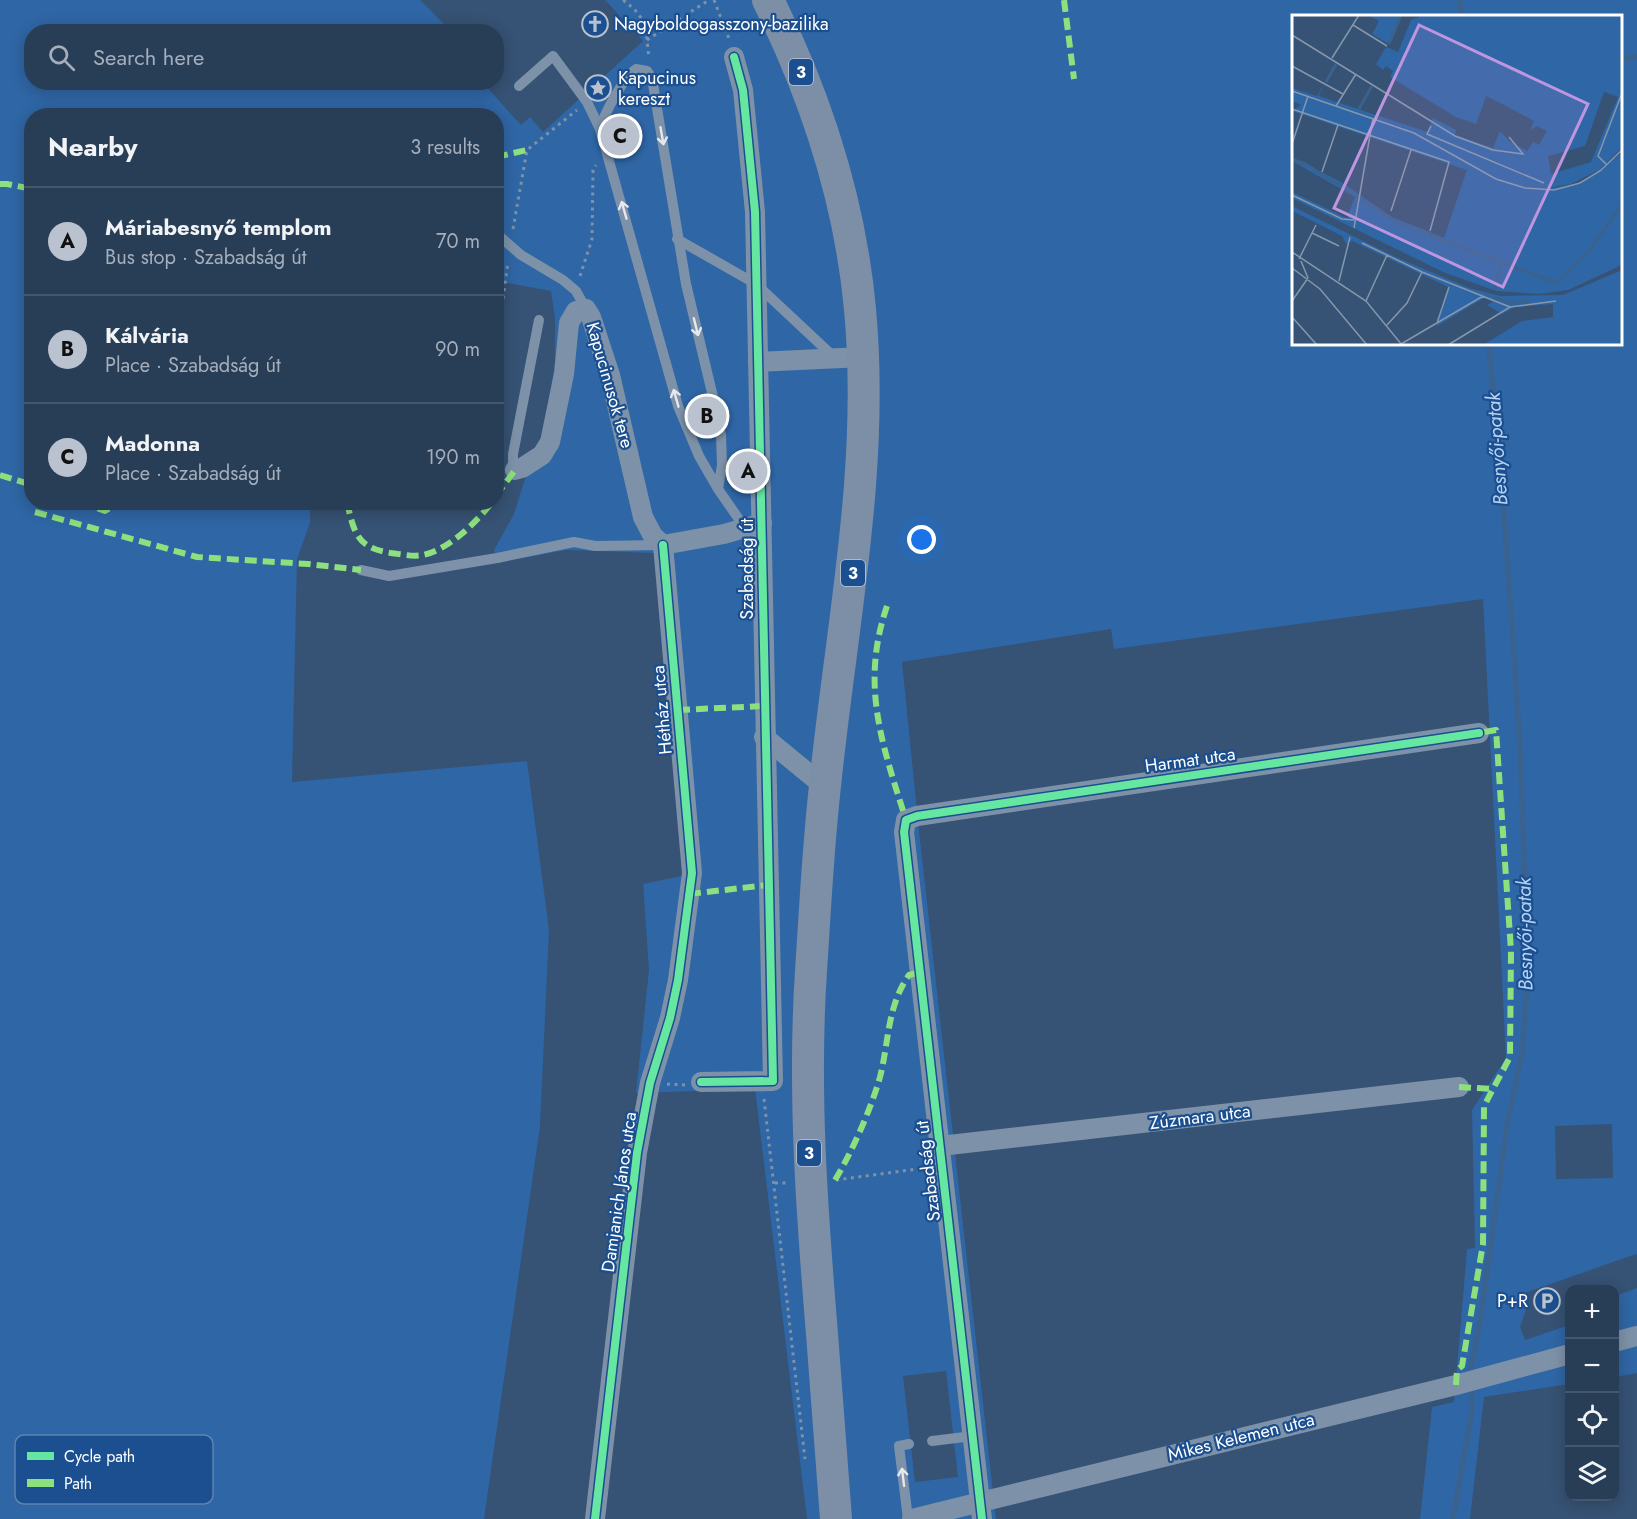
<!DOCTYPE html>
<html lang="en">
<head>
<meta charset="utf-8">
<style>
	:root { --surface:#283e57; --page:#30455d; --text:#f1f3f6; --muted:#a5aeba; --line:#44576d; --accent:#b9c2ce }
	body { margin:0; font-family:Jost,sans-serif; background:var(--page); color:var(--text) }
	.controls { position:absolute; right:18px; bottom:18px; display:grid; overflow:hidden; border-radius:12px; box-shadow:0 3px 15px #0003 }
	.controls button { width:54px; height:54px; display:grid; place-items:center; padding:0; border:0; border-bottom:2px solid var(--line); background:var(--surface); color:var(--text); font:30px sans-serif }
	.you { position:absolute; left:922px; top:540px; width:21px; height:21px; margin:-15px; border:4px solid #fff; border-radius:50%; background:#1a73e8; box-shadow:0 0 0 9px #1a73e833 }
	.badge { display:grid; place-items:center; width:39px; height:39px; border-radius:50%; background:var(--accent); color:#111; font-size:20px; font-weight:700 }
	.pin { position:absolute; translate:-50% -50%; border:3px solid #fff; box-shadow:0 2px 6px #0006 }
	.list { margin:0; padding:0; list-style:none }
	h2 { display:flex; justify-content:space-between; align-items:center; height:78px; margin:0; padding:0 24px; font-size:26px }
	h2 small { font-size:20px; font-weight:400; color:var(--muted) }
	.list li { display:grid; grid-template-columns:39px 1fr auto; gap:18px; align-items:center; box-sizing:border-box; height:108px; padding:0 24px; border-top:2px solid var(--line) }
	.list b { display:block; font-size:22px; white-space:nowrap }
	.list p { margin:0; font-size:20px; white-space:nowrap; color:var(--muted) }
	.list em { font-size:20px; font-style:normal; color:var(--muted) }
	.icon { flex:none; width:33px; height:33px; fill:none; stroke:currentColor; stroke-width:2; stroke-linecap:round; stroke-linejoin:round }
	.map { position:relative; flex:none; width:1637px; height:1519px; overflow:hidden }
	.search { position:absolute; background:var(--surface); box-shadow:0 3px 15px #0003; left:24px; top:24px; width:480px; height:66px; display:flex; align-items:center; gap:15px; box-sizing:border-box; padding:0 21px; border-radius:24px; color:var(--muted); font-size:22px }
	.panel { position:absolute; background:var(--surface); box-shadow:0 3px 15px #0003; left:24px; top:108px; width:480px; height:402px; border-radius:24px }
	.map>svg:first-child { display:block }
	.green { fill:#2f66a5; fill-rule:evenodd }
	.lines { fill:none; stroke-linecap:round; stroke-linejoin:round }
	.stream { stroke:#3b618d; stroke-width:5 }
	.path { stroke:#7d92a8; stroke-width:3; stroke-dasharray:3 4.5; stroke-linecap:butt }
	.lane { stroke:#7d92a8; stroke-width:10 }
	.street { stroke:#7d92a8; stroke-width:20 }
	.primary { stroke:#7d8ea7; stroke-width:32 }
	.quiet { stroke:#8de07e; stroke-width:6; stroke-dasharray:12 6; stroke-linecap:butt }
	.cycleway-casing { stroke:#1b4f8f; stroke-width:11 }
	.cycleway { stroke:#66e7a1; stroke-width:8 }
	.oneway { stroke:#e5e9ee }
	.labels { text-anchor:middle; dominant-baseline:central; stroke-width:4.5; stroke-linejoin:round; paint-order:stroke }
	.shield { fill:#1b4f8f; stroke:#bbcadd; stroke-width:1.5 }
	.shield-label { font-size:16px; font-weight:bold; fill:#fff }
	.poi-label { font-size:18px; fill:#fff; stroke:#1b4f8f; text-anchor:start }
	.street-label { font-size:18px; fill:#fff; stroke:#1b4f8f }
	.water-label { font-size:20px; font-style:italic; fill:#b5d3f5; stroke:#1b4f8f }
	.inset-river { fill:none; stroke:#3b618d; stroke-width:3 }
	.inset-road { fill:none; stroke:#8697ac; stroke-width:1.5 }
	.view { fill:#bd96df; fill-opacity:0.15; stroke:#bd96df; stroke-width:3 }
	.inset-edge { fill:none; stroke:#fff; stroke-width:3 }
	.key { fill:#1b4f8f; stroke:#5f84b1; stroke-width:1.5 }
	.key-label { font-size:16px; fill:#fff }
</style>
</head>
<body>
<div class="map">
<svg width="1637" height="1519" viewBox="0 0 1637 1519">
	<rect width="100%" height="100%" fill="#365274"/>
	<g class="green">
		<path d="M0,0H420L451,31L32,32V82L483,83L521,125L530,117L543,132L643,41L605,0H757L773,36L874,322L783,0H1637V1256L1636,1254L1522,1294L1527,1307L1520,1327L1525,1340L1569,1325V1384L1484,1397L1470,1519H1420L1432,1407L1454,1402L1467,1249L1475,1248L1472,1110L1506,1058L1483,599L1114,649L1111,629L902,662L919,831L996,1519H807L755,1089L636,1093L649,970L643,884L686,875L654,553L566,550L498,563L494,550L514,514L525,479L538,465L555,363V319L551,291L497,281L496,116H32V502L310,503V522L297,560L292,782L527,761L549,930L540,1126L484,1519H0ZM1294,16H1620V344H1294ZM1612,1124L1613,1178L1556,1179L1555,1126ZM946,1371L958,1477L915,1482L903,1376Z"/>
		<path d="M1637,1288V1373L1615,1377V1296Z"/>
	</g>
	<g class="lines">
		<g class="stream">
			<path d="M1460,0L1461,16"/>
			<path d="M1620,60L1637,57"/>
			<path d="M1453,1519L1472,1410L1471,1368L1480,1322L1507,1126L1522,1052L1528,976L1520,744L1505,526L1489,344"/>
		</g>
		<g class="path">
			<path d="M623,0C649,19 645,29 649,58"/>
			<path d="M714,0L730,41"/>
			<path d="M647,40L709,0"/>
			<path d="M513,229L527,150L577,110"/>
			<path d="M580,276L592,239L593,170L596,165"/>
			<path d="M502,306L508,262"/>
			<path d="M667,1084L685,1085"/>
			<path d="M764,1099L805,1459"/>
			<path d="M836,1180L925,1168"/>
			<path d="M775,1183H788"/>
		</g>
		<g class="lane">
			<path d="M519,86L553,56L587,102L600,129"/>
			<path d="M496,233L521,255L563,280L576,291L586,309"/>
			<path d="M677,239L756,284L834,357"/>
			<path d="M515,470L513,464V454L539,320"/>
			<path d="M718,489L722,465L721,435L714,401L686,284L652,78L647,71L636,69C623,78 604,114 600,129L678,406L699,456L718,489L745,528"/>
			<path d="M361,570L389,576L497,558L574,542L595,546L663,545"/>
			<path d="M932,1441L973,1436"/>
			<path d="M908,1519L899,1446L909,1444"/>
		</g>
		<g class="street">
			<path d="M758,362L863,357"/>
			<path d="M515,470L522,468L542,455L550,442L564,374L569,323L576,311L586,309L591,317L610,375L643,517L653,536L663,545"/>
			<path d="M663,545L724,534L762,523"/>
			<path d="M764,737L825,787"/>
			<path d="M701,1082L773,1081L755,212L743,90L734,57"/>
			<path d="M940,1146L1459,1087"/>
			<path d="M1614,1342L1637,1336"/>
			<path d="M595,1519L637,1153L650,1083L670,1018L678,980L692,873L663,545"/>
			<path d="M912,1519L1456,1385L1570,1354"/>
			<path d="M982,1519L904,832L906,820L917,816L1479,733"/>
		</g>
		<path class="primary" d="M768,0C816,97 850,201 860,309C875,470 841,627 825,786C818,848 815,910 811,971C803,1092 812,1213 822,1334C827,1396 831,1457 836,1519"/>
		<g class="quiet">
			<path d="M1064,0L1074,79"/>
			<path d="M496,157L527,150"/>
			<path d="M0,184H7L32,189"/>
			<path d="M0,475L32,485"/>
			<path d="M496,496L515,470"/>
			<path d="M81,502L105,511L120,502"/>
			<path d="M347,502C354,533 357,548 391,553C401,554 412,557 423,555C448,550 477,522 492,502"/>
			<path d="M35,512L197,557L308,564L361,570"/>
			<path d="M887,606C860,685 882,744 906,820"/>
			<path d="M678,710L764,706"/>
			<path d="M689,894L768,885"/>
			<path d="M1459,1087L1494,1089"/>
			<path d="M835,1180C852,1152 871,1109 880,1077C889,1042 887,1006 909,975L920,972"/>
			<path d="M1456,1385L1457,1370L1462,1366L1483,1244L1484,1106L1510,1057L1511,951L1496,730L1479,733"/>
		</g>
		<g class="cycleway-casing">
			<g id="cycleway">
				<path d="M701,1082L773,1081L755,212L743,90L734,57"/>
				<path d="M595,1519L637,1153L650,1083L670,1018L678,980L692,873L663,545"/>
				<path d="M982,1519L904,832L906,820L917,816L1479,733"/>
			</g>
		</g>
		<use href="#cycleway" class="cycleway"/>
	</g>
	<defs><path id="oneway-shaft" d="M-6 0H5M1.5-3L5.5 0L1.5 3" fill="none" stroke-width="1.6" stroke-linecap="round" stroke-linejoin="round" transform="scale(1.5)"/></defs>
	<g class="oneway">
		<use href="#oneway-shaft" transform="translate(662 136) rotate(80)"/>
		<use href="#oneway-shaft" transform="translate(624 210) rotate(-106)"/>
		<use href="#oneway-shaft" transform="translate(696 327) rotate(76)"/>
		<use href="#oneway-shaft" transform="translate(676 398) rotate(-106)"/>
		<use href="#oneway-shaft" transform="translate(903 1477) rotate(-97)"/>
	</g>
	<defs>
		<g id="church-ring" transform="scale(1.35)"><circle r="9.5" fill="#1b4f8f" stroke="#b9c2ce" stroke-width="1.5"/><path d="M-1.2-6h2.4v3.5h3.3v2.4h-3.3V6h-2.4V-.1h-3.3v-2.4h3.3Z" fill="#b9c2ce"/></g>
		<g id="sight-ring" transform="scale(1.35)"><circle r="9.5" fill="#1b4f8f" stroke="#b9c2ce" stroke-width="1.5"/><path d="M0-6L1.8-2.2L6-1.7L2.9 1.2L3.7 5.4L0 3.3L-3.7 5.4L-2.9 1.2L-6-1.7L-1.8-2.2Z" fill="#b9c2ce"/></g>
		<g id="parking-ring" transform="scale(1.35)"><circle r="9.5" fill="#1b4f8f" stroke="#b9c2ce" stroke-width="1.5"/><path d="M-3.5-5.5H1a3.5 3.5 0 0 1 0 7H-1V5.5H-3.5ZM-1-3.4V-.6H.8a1.4 1.4 0 0 0 0-2.8Z" fill="#b9c2ce"/></g>
	</defs>
	<g fill-rule="evenodd">
		<use href="#church-ring" x="595" y="24"/>
		<use href="#sight-ring" x="598" y="88"/>
		<use href="#parking-ring" x="1547" y="1301"/>
	</g>
	<g class="labels">
		<g class="shield">
			<rect x="789" y="59" width="24" height="26" rx="4.5"/>
			<rect x="841" y="560" width="24" height="26" rx="4.5"/>
			<rect x="797" y="1140" width="24" height="26" rx="4.5"/>
		</g>
		<g class="shield-label">
			<text x="801" y="72">3</text>
			<text x="853" y="573">3</text>
			<text x="809" y="1153">3</text>
		</g>
		<g class="poi-label">
			<text x="614" y="24">Nagyboldogasszony-bazilika</text>
			<text x="618" y="78">Kapucinus<tspan x="618" dy="21">kereszt</tspan></text>
			<text x="1528" y="1301" text-anchor="end">P+R</text>
		</g>
		<g class="street-label">
			<text transform="translate(610 385) rotate(74)">Kapucinusok tere</text>
			<text transform="translate(747 569) rotate(-90)">Szabadság út</text>
			<text transform="translate(662 710) rotate(-95)">Hétház utca</text>
			<text transform="translate(1190 760) rotate(-8)">Harmat utca</text>
			<text transform="translate(1200 1117) rotate(-7)">Zúzmara utca</text>
			<text transform="translate(928 1171) rotate(-97)">Szabadság út</text>
			<text transform="translate(619 1192) rotate(-82)">Damjanich János utca</text>
			<text transform="translate(1241 1437) rotate(-14)">Mikes Kelemen utca</text>
		</g>
		<g class="water-label">
			<text transform="translate(1497 449) rotate(-94)">Besnyői-patak</text>
			<text transform="translate(1525 934) rotate(-91)">Besnyői-patak</text>
		</g>
	</g>
	<g transform="translate(1292 15)">
		<rect width="330" height="330" fill="#365274"/>
		<path d="M76,0H109L97,29L80,19L87,6ZM130,0H330V133L307,155L279,169L236,176L288,169L330,138V250L276,275L247,279L204,276L151,257L0,183V177L55,203L63,182L0,146V142L49,167L100,202L152,223L175,155L0,96L9,90L0,86V73L25,81L32,69L27,81L135,117L141,103L164,115L163,120L201,133L208,116L217,126L235,136L241,127L247,130L255,116L245,111L238,115L242,106L218,93L194,81L184,109L164,102L98,62L101,56L94,51L91,55L84,49L94,32L106,37L119,5ZM312,77L326,82L299,147L259,159L256,141L293,131ZM0,191L106,243L177,273L208,281L271,280L330,255V330H191L230,306L261,302V289L223,292L210,299L195,290L201,287L192,283L145,311L156,272L60,226L54,229L50,221L0,196Z" fill="#2f66a5" fill-rule="evenodd"/>
		<path class="inset-river" d="M97,29L109,0M34,67L44,49M67,94L80,71M0,144L14,149L108,209L264,268L296,238L330,189M203,275L209,250M201,283L219,288L237,287"/>
		<path class="inset-road" d="M61,10L95,31M0,20L163,121L201,135L231,139L217,122M40,43L67,0M0,51L51,79M0,76L122,118L204,164L233,173L262,175L288,168L308,156L330,135M44,91L64,59M0,94L157,147L138,216M139,111L135,119L252,168M0,129L16,81M315,150L306,141L330,78M30,157L46,110M0,180L50,204L62,205M99,196L119,135M62,213L81,103M20,218L47,231M70,228L130,257L218,292M0,237L74,286L110,330M7,244L24,210M9,246L16,263M0,253L28,274L75,330M47,266L58,222M0,286L16,263M74,286L95,240M0,302L25,330M145,308L157,272M95,310L115,288L130,257M109,329L191,281M156,330L218,292L264,286"/>
		<path class="view" d="M127,10L296,89L211,272L42,193Z"/>
		<rect width="330" height="330" class="inset-edge"/>
	</g>
	<rect x="15" y="1435" width="198" height="69" rx="9" class="key"/>
	<rect x="27" y="1452" width="27" height="8" fill="#66e7a1"/>
	<rect x="27" y="1479" width="27" height="8" fill="#8de07e"/>
	<g class="key-label">
		<text x="64" y="1462">Cycle path</text>
		<text x="64" y="1489">Path</text>
	</g>
</svg>
<div class="controls">
<button>+</button>
<button>−</button>
<button><svg class="icon" aria-label="locate" viewBox="0 0 24 24"><circle cx="12" cy="12" r="6"/><path d="M12 2v4M12 18v4M2 12h4M18 12h4"/></svg></button>
<button><svg class="icon" aria-label="layers" viewBox="0 0 24 24"><path d="M12 4l9 5-9 5-9-5zM3 14l9 5 9-5"/></svg></button>
</div>
<div class="you"></div>
<div class="pin badge" style="left:748px;top:471px">A</div>
<div class="pin badge" style="left:707px;top:416px">B</div>
<div class="pin badge" style="left:620px;top:136px">C</div>
<div class="search"><svg class="icon" aria-label="search" viewBox="0 0 24 24"><circle cx="10" cy="10" r="6"/><path d="M15 15l6 6"/></svg>Search here</div>
<section class="panel">
<h2>Nearby<small>3 results</small></h2>
<ul class="list">
<li><span class="badge">A</span><div><b>Máriabesnyő templom</b><p>Bus stop · Szabadság út</p></div><em>70 m</em></li>
<li><span class="badge">B</span><div><b>Kálvária</b><p>Place · Szabadság út</p></div><em>90 m</em></li>
<li><span class="badge">C</span><div><b>Madonna</b><p>Place · Szabadság út</p></div><em>190 m</em></li>
</ul>
</section>
</div>
</body>
</html>
